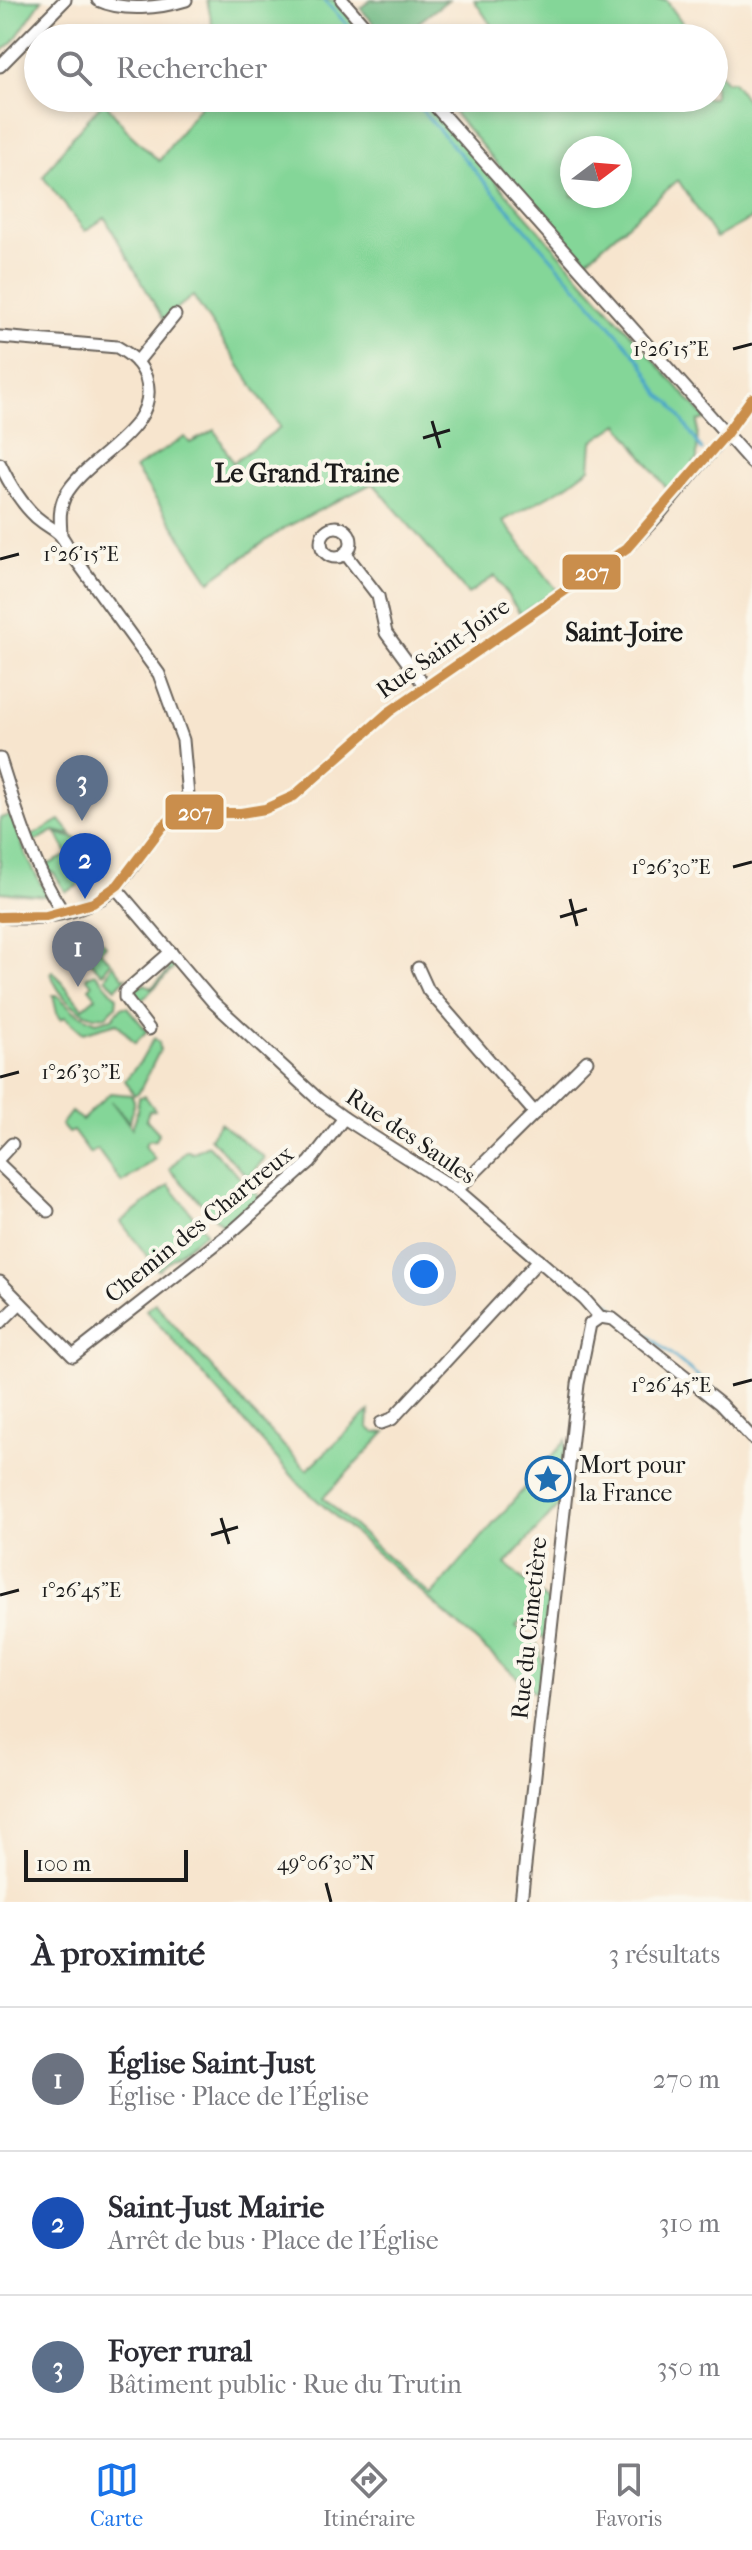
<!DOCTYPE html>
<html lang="fr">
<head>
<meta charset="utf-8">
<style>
	:root { --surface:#fff; --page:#f7f7f7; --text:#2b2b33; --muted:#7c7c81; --line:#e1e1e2; --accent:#1a73e8 }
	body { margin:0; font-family:"IM FELL French Canon",serif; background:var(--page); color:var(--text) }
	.compass { position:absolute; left:560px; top:136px; width:72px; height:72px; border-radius:50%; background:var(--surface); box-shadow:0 4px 12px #0003; rotate:74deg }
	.scale { position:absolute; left:24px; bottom:20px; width:164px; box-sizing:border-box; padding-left:8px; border:4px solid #1c1c1c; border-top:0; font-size:22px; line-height:28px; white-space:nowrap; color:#1c1c1c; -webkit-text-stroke:6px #fbf7ec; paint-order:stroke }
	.you { position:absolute; left:424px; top:1274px; width:28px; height:28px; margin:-20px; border:6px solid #fff; border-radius:50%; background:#1a73e8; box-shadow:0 0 0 12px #1a73e833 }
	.badge { display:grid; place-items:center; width:52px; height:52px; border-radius:50%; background:var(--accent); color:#fff; font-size:26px; font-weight:700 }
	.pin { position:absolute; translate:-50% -66px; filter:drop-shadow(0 2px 4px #0008) }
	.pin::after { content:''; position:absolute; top:42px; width:28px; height:24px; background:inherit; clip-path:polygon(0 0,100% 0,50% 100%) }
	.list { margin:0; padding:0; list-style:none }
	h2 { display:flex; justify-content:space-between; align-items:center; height:104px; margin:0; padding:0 32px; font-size:34px }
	h2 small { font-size:26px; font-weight:400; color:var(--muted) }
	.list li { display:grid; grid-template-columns:52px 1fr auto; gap:24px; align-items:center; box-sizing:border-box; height:144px; padding:0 32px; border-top:2px solid var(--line) }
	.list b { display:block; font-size:30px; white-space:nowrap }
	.list p { margin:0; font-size:26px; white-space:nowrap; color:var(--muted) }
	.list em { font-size:26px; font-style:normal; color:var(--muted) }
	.icon { flex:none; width:44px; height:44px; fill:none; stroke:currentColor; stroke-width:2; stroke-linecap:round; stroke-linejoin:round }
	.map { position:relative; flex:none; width:752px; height:1902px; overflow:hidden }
	.search { position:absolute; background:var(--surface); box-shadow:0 4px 12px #0003; left:24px; right:24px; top:24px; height:88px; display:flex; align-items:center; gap:20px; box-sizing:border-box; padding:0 28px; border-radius:44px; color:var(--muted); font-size:30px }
	.sheet { height:536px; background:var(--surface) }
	nav { display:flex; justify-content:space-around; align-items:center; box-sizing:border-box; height:112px; border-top:2px solid var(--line); background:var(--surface); font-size:22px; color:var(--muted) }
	nav a { display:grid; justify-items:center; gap:4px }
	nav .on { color:var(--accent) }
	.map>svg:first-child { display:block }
	.green { fill:#84d698; stroke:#50795a; stroke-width:2; fill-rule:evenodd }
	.forest { fill:#6bb780; stroke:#446a4e; stroke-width:2 }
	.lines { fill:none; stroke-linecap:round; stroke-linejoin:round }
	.stream { stroke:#4aa6c8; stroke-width:3 }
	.minor-casing { stroke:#69625a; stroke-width:15 }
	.minor { stroke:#fff; stroke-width:11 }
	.bus-1-casing { stroke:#fbf7ec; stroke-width:16 }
	.bus-1 { stroke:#ca8e4c; stroke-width:10 }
	.ticks { fill:none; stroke:#1c1c1c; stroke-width:3 }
	.labels { text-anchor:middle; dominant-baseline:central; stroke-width:8; stroke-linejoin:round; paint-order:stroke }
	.street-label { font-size:24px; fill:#1c1c1c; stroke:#fbf7ec }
	.poi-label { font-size:24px; fill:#1c1c1c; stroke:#fbf7ec; text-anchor:start }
	.neighbourhood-label { font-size:26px; font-weight:bold; fill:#1c1c1c; stroke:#fbf7ec }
	.ticks-label { font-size:20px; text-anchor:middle; fill:#1c1c1c; stroke:#fbf7ec; stroke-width:8; stroke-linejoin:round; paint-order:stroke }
	.line-badge { stroke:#fbf7ec; stroke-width:3 }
	.badge-label { font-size:22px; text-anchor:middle; font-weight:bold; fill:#fff }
</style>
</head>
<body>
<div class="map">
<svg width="752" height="1902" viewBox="0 0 752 1902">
	<rect width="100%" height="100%" fill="#fbf7ec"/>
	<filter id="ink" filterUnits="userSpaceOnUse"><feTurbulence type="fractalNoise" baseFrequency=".0125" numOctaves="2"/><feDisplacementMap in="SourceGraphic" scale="16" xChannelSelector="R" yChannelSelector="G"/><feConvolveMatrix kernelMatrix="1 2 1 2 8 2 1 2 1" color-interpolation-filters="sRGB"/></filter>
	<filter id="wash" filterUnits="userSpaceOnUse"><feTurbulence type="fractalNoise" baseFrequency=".006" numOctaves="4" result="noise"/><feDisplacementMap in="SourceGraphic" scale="32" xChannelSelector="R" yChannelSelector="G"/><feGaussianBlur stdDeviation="1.8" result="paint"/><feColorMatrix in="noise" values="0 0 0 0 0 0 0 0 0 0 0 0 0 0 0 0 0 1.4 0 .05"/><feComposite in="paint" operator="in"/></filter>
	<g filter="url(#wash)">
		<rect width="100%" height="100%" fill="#f7e5ce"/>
		<g class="green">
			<path d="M0,0H42L13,42L0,53Z"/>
			<path d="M207,0H335L369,38H215Z"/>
			<path d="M474,0H666L693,38H500Z"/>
			<path d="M714,66L726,82L733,81L752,108V218L716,238L678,180L582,264L454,113L472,98H714ZM572,148H620V196H572Z"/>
			<path d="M206,98H422L706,419L698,421L697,459L670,493L619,424L592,442L590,468L566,486L503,521L557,590L520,614L495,576L468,594L373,483L284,528L210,581L135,468L185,437L190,443L215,430L233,463L280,427L193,296L163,319L105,218L85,231L43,177L73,136L104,101L130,134L159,161Z"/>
			<path d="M11,815L26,855L47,896L0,892V818Z"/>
			<path d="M60,820L72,835L54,831L32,843L30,837Z"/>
			<path d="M56,833L85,841L93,855L86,862L100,874L66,892L53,872L48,874L43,867L68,855Z"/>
			<path d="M98,937L106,945L100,951L111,962L102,974L88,959L98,950L91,942Z"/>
			<path d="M170,963L175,967L135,1007L129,999L130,992L145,984L151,988L169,971L164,966Z"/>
			<path d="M113,964L123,977H127L116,988L105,978Z"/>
			<path d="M53,971L83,1008L96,997L89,988L92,985L86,977L95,973L117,997L116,1006L106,1016C82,1020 57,995 51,973Z"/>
			<path d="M53,995H57L75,1012L96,1022L112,1018L122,1007H127L147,1031L135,1043L117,1023L83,1033L65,1017L61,1019L57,1013Z"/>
			<path d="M154,1038L159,1042L160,1050L139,1092L134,1095L125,1080L141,1061Z"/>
			<path d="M110,1093L131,1095L134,1100L130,1123L111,1101L132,1128L136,1117L139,1097L145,1096L155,1110L149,1111L146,1119L159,1133L156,1140L147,1141L145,1146L155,1159L122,1183L97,1149L90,1154L73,1131L68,1133L61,1125L71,1112L82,1120Z"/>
			<path d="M220,1123L265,1158L248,1177L210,1138Z"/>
			<path d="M208,1145L260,1198L225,1228L169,1169L187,1150L192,1153Z"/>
			<path d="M169,1185L206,1232L158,1270L121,1222Z"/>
			<path d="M155,1303L253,1414L307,1470L369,1411L368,1427L375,1433L386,1432L323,1498L431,1596L566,1440L560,1504L506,1564L548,1602L545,1639L522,1620L516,1626C522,1632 531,1637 536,1643C545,1655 543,1683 536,1694L301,1486L146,1310Z"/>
		</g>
		<path class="forest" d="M371,0H448L398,38H387L360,8Z"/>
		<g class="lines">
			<g class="stream">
				<path d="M324,0L350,28"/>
				<path d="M358,37V38"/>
				<path d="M411,98L617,333L642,363L660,395L671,403L702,450"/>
				<path d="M597,1294L720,1394L752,1426"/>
			</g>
		</g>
	</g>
	<g filter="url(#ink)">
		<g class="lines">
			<g class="minor-casing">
				<g id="minor">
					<path d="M98,0C123,12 160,8 186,0"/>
					<path d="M342,0L375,38"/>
					<path d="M0,66L65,0"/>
					<path d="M428,98L752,463"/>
					<path d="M0,337L117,347C131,355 141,363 146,378C162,430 86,456 65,496C59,508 60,520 61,533"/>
					<path d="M137,362L175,315"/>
					<path d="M0,464C9,483 21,503 36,517C56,534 58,526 71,553L159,674L183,740L188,796L183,809"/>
					<circle cx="336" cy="542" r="15"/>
					<path d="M345,553L378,596L386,633L425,686"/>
					<path d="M0,759C17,812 32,865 63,912"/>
					<path d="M183,809L198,813H241L265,809L294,796L389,712L627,548L660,513L726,434L752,398"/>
					<path d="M116,888L213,1002L318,1099L344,1118L457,1190L584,1299L600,1317L613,1319L720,1404L752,1438"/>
					<path d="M0,917C37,921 91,914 118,885C134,868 145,847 160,830C166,822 176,816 183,809"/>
					<path d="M418,968L428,990L535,1113"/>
					<path d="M149,1029L125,998V992L171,952"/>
					<path d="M0,1157L12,1144"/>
					<path d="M0,1165L48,1211"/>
					<path d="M457,1190L587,1061"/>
					<path d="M0,1282L73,1356L235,1229L310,1162L344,1118"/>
					<path d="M0,1323L20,1303"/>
					<path d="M381,1423L392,1419L539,1260"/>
					<path d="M521,1902L578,1384L590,1324L600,1317"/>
				</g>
			</g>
			<use href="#minor" class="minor"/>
			<g class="bus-1-casing">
				<path id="bus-1" d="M0,917L46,916L93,903L118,885L162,827L183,809L198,813H241L265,809L294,796L389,712L627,548L726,434L752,398"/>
			</g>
			<use href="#bus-1" class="bus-1"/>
		</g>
	</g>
	<path class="ticks" d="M733,349L752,344M432,421L440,448M423,438L450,430M0,559L19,554M733,867L752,862M570,899L577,926M560,917L587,909M0,1077L19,1072M733,1385L752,1380M221,1518L229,1544M211,1535L238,1527M0,1595L19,1590M326,1883L331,1902"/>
	<defs>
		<g id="sight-ring" transform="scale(2.3)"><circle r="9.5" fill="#fbf7ec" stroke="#1f6fb2" stroke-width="1.5"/><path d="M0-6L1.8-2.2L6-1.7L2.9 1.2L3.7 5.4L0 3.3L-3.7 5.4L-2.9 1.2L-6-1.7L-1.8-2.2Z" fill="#1f6fb2"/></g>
	</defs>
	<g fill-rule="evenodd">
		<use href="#sight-ring" x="548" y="1479"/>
	</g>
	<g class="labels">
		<g class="street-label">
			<text transform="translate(443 648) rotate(-35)">Rue Saint-Joire</text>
			<text transform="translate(411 1136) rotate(34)">Rue des Saules</text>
			<text transform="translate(199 1224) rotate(-39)">Chemin des Chartreux</text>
			<text transform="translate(529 1628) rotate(-84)">Rue du Cimetière</text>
		</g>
		<g class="poi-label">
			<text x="579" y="1465">Mort pour<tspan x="579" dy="28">la France</tspan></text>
		</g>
		<g class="neighbourhood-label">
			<text x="307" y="473">Le Grand Traine</text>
			<text x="624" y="632">Saint-Joire</text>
		</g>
	</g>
	<g class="ticks-label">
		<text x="671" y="356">1°26'15"E</text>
		<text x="81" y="561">1°26'15"E</text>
		<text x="671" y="874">1°26'30"E</text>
		<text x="81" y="1079">1°26'30"E</text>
		<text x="671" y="1392">1°26'45"E</text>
		<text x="81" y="1597">1°26'45"E</text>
		<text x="326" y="1870">49°06'30"N</text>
	</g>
	<g class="line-badge">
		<rect x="561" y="553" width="61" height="38" rx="8" fill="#ca8e4c"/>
		<rect x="164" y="793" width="61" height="38" rx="8" fill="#ca8e4c"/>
	</g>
	<g class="badge-label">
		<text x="592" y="580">207</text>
		<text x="195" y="820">207</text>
	</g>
</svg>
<svg class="compass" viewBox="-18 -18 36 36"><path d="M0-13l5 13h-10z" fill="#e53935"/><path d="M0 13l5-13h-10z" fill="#7c7c81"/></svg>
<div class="scale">100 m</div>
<div class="you"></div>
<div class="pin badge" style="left:78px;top:987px;background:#6b7280">1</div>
<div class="pin badge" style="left:85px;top:899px;background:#1a4fb4">2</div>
<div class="pin badge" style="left:82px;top:821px;background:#5c6f8a">3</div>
<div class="search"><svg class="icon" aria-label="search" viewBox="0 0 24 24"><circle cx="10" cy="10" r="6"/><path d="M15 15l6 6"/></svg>Rechercher</div>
</div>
<section class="sheet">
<h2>À proximité<small>3 résultats</small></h2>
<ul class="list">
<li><span class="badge" style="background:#6b7280">1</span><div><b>Église Saint-Just</b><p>Église · Place de l'Église</p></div><em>270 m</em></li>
<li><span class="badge" style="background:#1a4fb4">2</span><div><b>Saint-Just Mairie</b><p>Arrêt de bus · Place de l'Église</p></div><em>310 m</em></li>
<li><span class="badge" style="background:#5c6f8a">3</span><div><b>Foyer rural</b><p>Bâtiment public · Rue du Trutin</p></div><em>350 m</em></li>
</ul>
</section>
<nav>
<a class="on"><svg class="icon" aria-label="map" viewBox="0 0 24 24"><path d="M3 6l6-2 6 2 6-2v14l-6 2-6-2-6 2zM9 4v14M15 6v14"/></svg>Carte</a>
<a><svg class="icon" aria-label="directions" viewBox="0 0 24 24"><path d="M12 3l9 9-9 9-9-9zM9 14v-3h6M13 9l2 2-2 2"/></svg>Itinéraire</a>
<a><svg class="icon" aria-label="saved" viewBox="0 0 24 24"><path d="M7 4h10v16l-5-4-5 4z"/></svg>Favoris</a>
</nav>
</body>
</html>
